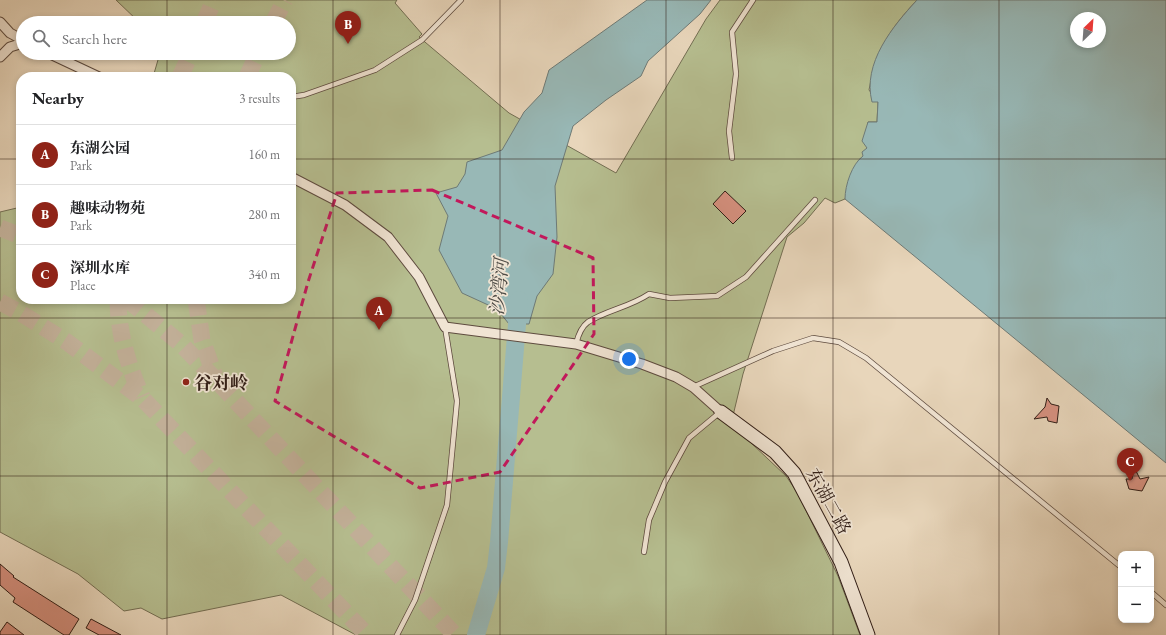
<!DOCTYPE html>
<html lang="en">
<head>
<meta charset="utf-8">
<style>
	:root { --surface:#fff; --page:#f6f6f6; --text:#202124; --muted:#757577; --line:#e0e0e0; --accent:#8f2418 }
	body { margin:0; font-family:"EB Garamond","Noto Serif SC",serif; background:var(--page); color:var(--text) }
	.controls { position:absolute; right:12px; bottom:12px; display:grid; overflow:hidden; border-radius:8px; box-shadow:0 2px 6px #0003 }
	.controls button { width:36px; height:36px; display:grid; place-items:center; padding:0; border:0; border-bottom:1px solid var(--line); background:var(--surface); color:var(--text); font:20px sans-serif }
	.compass { position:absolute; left:1070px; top:12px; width:36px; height:36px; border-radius:50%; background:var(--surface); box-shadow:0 2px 6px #0003; rotate:25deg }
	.you { position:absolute; left:629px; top:359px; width:14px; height:14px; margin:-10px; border:3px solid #fff; border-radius:50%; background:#1a73e8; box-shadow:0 0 0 6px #1a73e833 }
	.badge { display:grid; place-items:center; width:26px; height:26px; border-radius:50%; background:var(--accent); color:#fff; font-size:13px; font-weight:700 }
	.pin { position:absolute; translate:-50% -33px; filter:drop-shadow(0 1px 2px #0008) }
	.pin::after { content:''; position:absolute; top:21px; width:14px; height:12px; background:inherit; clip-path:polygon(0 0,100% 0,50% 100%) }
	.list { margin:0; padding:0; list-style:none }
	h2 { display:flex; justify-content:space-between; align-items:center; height:52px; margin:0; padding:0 16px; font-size:17px }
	h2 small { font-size:13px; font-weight:400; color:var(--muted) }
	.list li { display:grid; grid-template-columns:26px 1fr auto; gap:12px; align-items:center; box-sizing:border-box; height:60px; padding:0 16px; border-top:1px solid var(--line) }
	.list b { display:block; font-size:15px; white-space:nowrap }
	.list p { margin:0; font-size:13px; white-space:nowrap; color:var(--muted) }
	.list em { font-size:13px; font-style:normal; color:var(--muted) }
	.icon { flex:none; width:22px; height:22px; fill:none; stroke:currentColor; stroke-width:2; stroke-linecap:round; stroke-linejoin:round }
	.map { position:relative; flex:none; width:1166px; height:635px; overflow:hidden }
	.search { position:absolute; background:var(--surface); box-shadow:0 2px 6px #0003; left:16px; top:16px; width:280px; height:44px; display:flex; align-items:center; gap:10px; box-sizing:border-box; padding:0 14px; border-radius:22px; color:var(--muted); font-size:15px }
	.panel { position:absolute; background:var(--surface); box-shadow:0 2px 6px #0003; left:16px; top:72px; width:280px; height:232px; border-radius:16px }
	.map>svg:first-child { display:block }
	.green { fill:#b6be90; stroke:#736e53 }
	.water { fill:#98b8b6; stroke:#6e7a76; fill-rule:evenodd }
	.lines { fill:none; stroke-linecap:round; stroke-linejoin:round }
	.river { stroke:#98b8b6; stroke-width:18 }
	.building { fill:#d79180; stroke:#301d16 }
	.highway-tunnel { stroke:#c3b19a; stroke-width:17; stroke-dasharray:17 8; stroke-linecap:butt }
	.lane-casing { stroke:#5e4b3f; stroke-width:6 }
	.street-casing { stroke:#5e4b3f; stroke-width:11 }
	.secondary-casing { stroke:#301d16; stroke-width:15 }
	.lane { stroke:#f0e4d3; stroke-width:4.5 }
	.street { stroke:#f0e4d3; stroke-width:9 }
	.secondary { stroke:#f0e4d3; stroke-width:13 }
	.marked { fill:none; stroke:#c2185b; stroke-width:3; stroke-dasharray:8 5; stroke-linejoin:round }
	.grid { fill:none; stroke:#301d16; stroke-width:1; stroke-opacity:0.55 }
	.poi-dot { fill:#8f2418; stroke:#f0e4d3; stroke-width:1.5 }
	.labels { text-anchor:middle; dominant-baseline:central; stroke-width:3.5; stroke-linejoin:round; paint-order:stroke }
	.poi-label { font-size:18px; font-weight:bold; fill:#301d16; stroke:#f0e4d3; text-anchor:start }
	.street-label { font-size:18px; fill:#301d16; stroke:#f0e4d3 }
	.water-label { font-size:19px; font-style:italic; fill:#4f4c46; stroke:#f0e4d3 }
</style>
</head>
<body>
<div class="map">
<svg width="1166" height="635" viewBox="0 0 1166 635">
	<rect width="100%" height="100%" fill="#e8d6bb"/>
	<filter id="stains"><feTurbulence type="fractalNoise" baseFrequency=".005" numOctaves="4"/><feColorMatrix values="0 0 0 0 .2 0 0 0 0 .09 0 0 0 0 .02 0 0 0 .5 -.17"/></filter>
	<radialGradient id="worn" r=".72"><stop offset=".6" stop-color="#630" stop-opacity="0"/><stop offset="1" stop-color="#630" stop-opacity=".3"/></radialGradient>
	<path class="green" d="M116,0H397L395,3L422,34L419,37L509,113L616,173L706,19L720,0H917C890,29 876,50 869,90L878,102L877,122H868L867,148L845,199L835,203L825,198L804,223L787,237L743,374L731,424L786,476L797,492L838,576L860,635H356L281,595L162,619L141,608L124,611L78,574L0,532V212L21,207V299H291V77H153L160,53H289V23H140Z"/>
	<g class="water">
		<path d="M647,0H711L700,14L648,61L641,76L606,100L573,126L555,186L557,237L553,274L537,296L529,324H509L497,309L462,293L439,250L448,216L436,193L457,187L465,174L467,162L502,150L524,112L542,93L549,70Z"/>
		<path d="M917,0H1166V463L845,199C845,185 852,164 863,156L862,152L867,148L862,141L868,122H877L878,102H872C862,63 893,26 917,0ZM1076,18H1100V42H1076Z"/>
	</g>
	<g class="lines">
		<path class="river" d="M476,635L496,568L499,542L519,300"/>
	</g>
	<g class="building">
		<path d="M725,191L746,211L733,224L713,204Z"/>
		<path d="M1047,398L1051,404L1059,406L1057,423L1048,421L1047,417L1034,419L1045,407Z"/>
		<path d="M1134,467L1140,479L1149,477L1142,491L1129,489L1126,479H1132Z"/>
		<path d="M0,564L14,576L13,577L79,619L69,635H64L13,602L15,598L0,585Z"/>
		<path d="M91,619L121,635H99L86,628Z"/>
		<path d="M7,622L24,635H0V632Z"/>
	</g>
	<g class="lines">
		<g class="highway-tunnel">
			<path d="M204,23L214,0"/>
			<path d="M273,23L285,0"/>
			<path d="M180,77L191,53"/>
			<path d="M247,77L258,53"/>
			<path d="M0,228L21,236"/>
			<path d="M118,299C118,333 128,365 142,397"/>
			<path d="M127,299L181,344L216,380L455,635"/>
			<path d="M196,299L202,340L215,376"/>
			<path d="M0,302L19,312L67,342L143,399L367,635"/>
		</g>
		<g class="lane-casing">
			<g id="lane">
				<path d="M291,97L304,95L375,70L422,40L461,0"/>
				<path d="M732,158L729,131L736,74L732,32L753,0"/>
				<path d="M576,344C578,336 581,327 588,322C607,310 630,307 649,294L670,298L717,296L746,277L815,200"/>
				<path d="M693,387L773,351L813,338L839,342L866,358L1121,567"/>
				<path d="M644,552L649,520L665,482L689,438L719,413"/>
				<path d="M1151,592L1166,605"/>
				<path d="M397,635L415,600L447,505L457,401L445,327"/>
			</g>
		</g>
		<g class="street-casing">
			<g id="street">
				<path d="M0,22L10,33L23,40"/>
				<path d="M48,53L99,77"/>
				<path d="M0,57L10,47L23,43"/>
				<path d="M291,177L345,205L388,237L419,277L445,327L576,344L642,364L676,377L693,387L721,412"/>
			</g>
		</g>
		<g class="secondary-casing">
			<path id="secondary" d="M721,412L775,452L794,473L841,562L868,635"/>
		</g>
		<use href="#lane" class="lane"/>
		<use href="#street" class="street"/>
		<use href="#secondary" class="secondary"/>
	</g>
	<path class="marked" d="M432,190L593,258L594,334L500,472L420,488L275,401L308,282L337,193Z"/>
	<path class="grid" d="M167,0V23M333,0V635M500,0V635M666,0V635M833,0V635M999,0V635M167,53V77M0,159H21M291,159H1166M167,299V635M0,318H1166M0,476H1166"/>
	<circle class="poi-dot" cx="186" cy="382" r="4"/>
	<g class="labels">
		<g class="poi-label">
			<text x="194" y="382">谷对岭</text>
		</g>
		<g class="street-label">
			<text transform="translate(829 501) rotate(61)">东湖二路</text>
		</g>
		<g class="water-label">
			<text transform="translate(499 287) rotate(-85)">沙湾河</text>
		</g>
	</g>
	<rect width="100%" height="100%" filter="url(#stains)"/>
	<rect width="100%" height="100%" fill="url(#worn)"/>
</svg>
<div class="controls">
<button>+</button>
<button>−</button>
</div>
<svg class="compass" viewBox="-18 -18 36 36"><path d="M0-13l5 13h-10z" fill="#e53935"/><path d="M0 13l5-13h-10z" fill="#757577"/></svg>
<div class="you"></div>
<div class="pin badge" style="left:379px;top:330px">A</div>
<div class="pin badge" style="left:348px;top:44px">B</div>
<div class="pin badge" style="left:1130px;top:481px">C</div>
<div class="search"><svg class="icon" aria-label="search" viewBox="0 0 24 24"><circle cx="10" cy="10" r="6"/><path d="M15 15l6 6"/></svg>Search here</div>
<section class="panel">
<h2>Nearby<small>3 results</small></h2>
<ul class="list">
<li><span class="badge">A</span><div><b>东湖公园</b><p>Park</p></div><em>160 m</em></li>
<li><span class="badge">B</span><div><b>趣味动物苑</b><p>Park</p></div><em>280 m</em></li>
<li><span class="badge">C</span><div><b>深圳水库</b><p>Place</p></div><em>340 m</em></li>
</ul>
</section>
</div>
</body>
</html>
